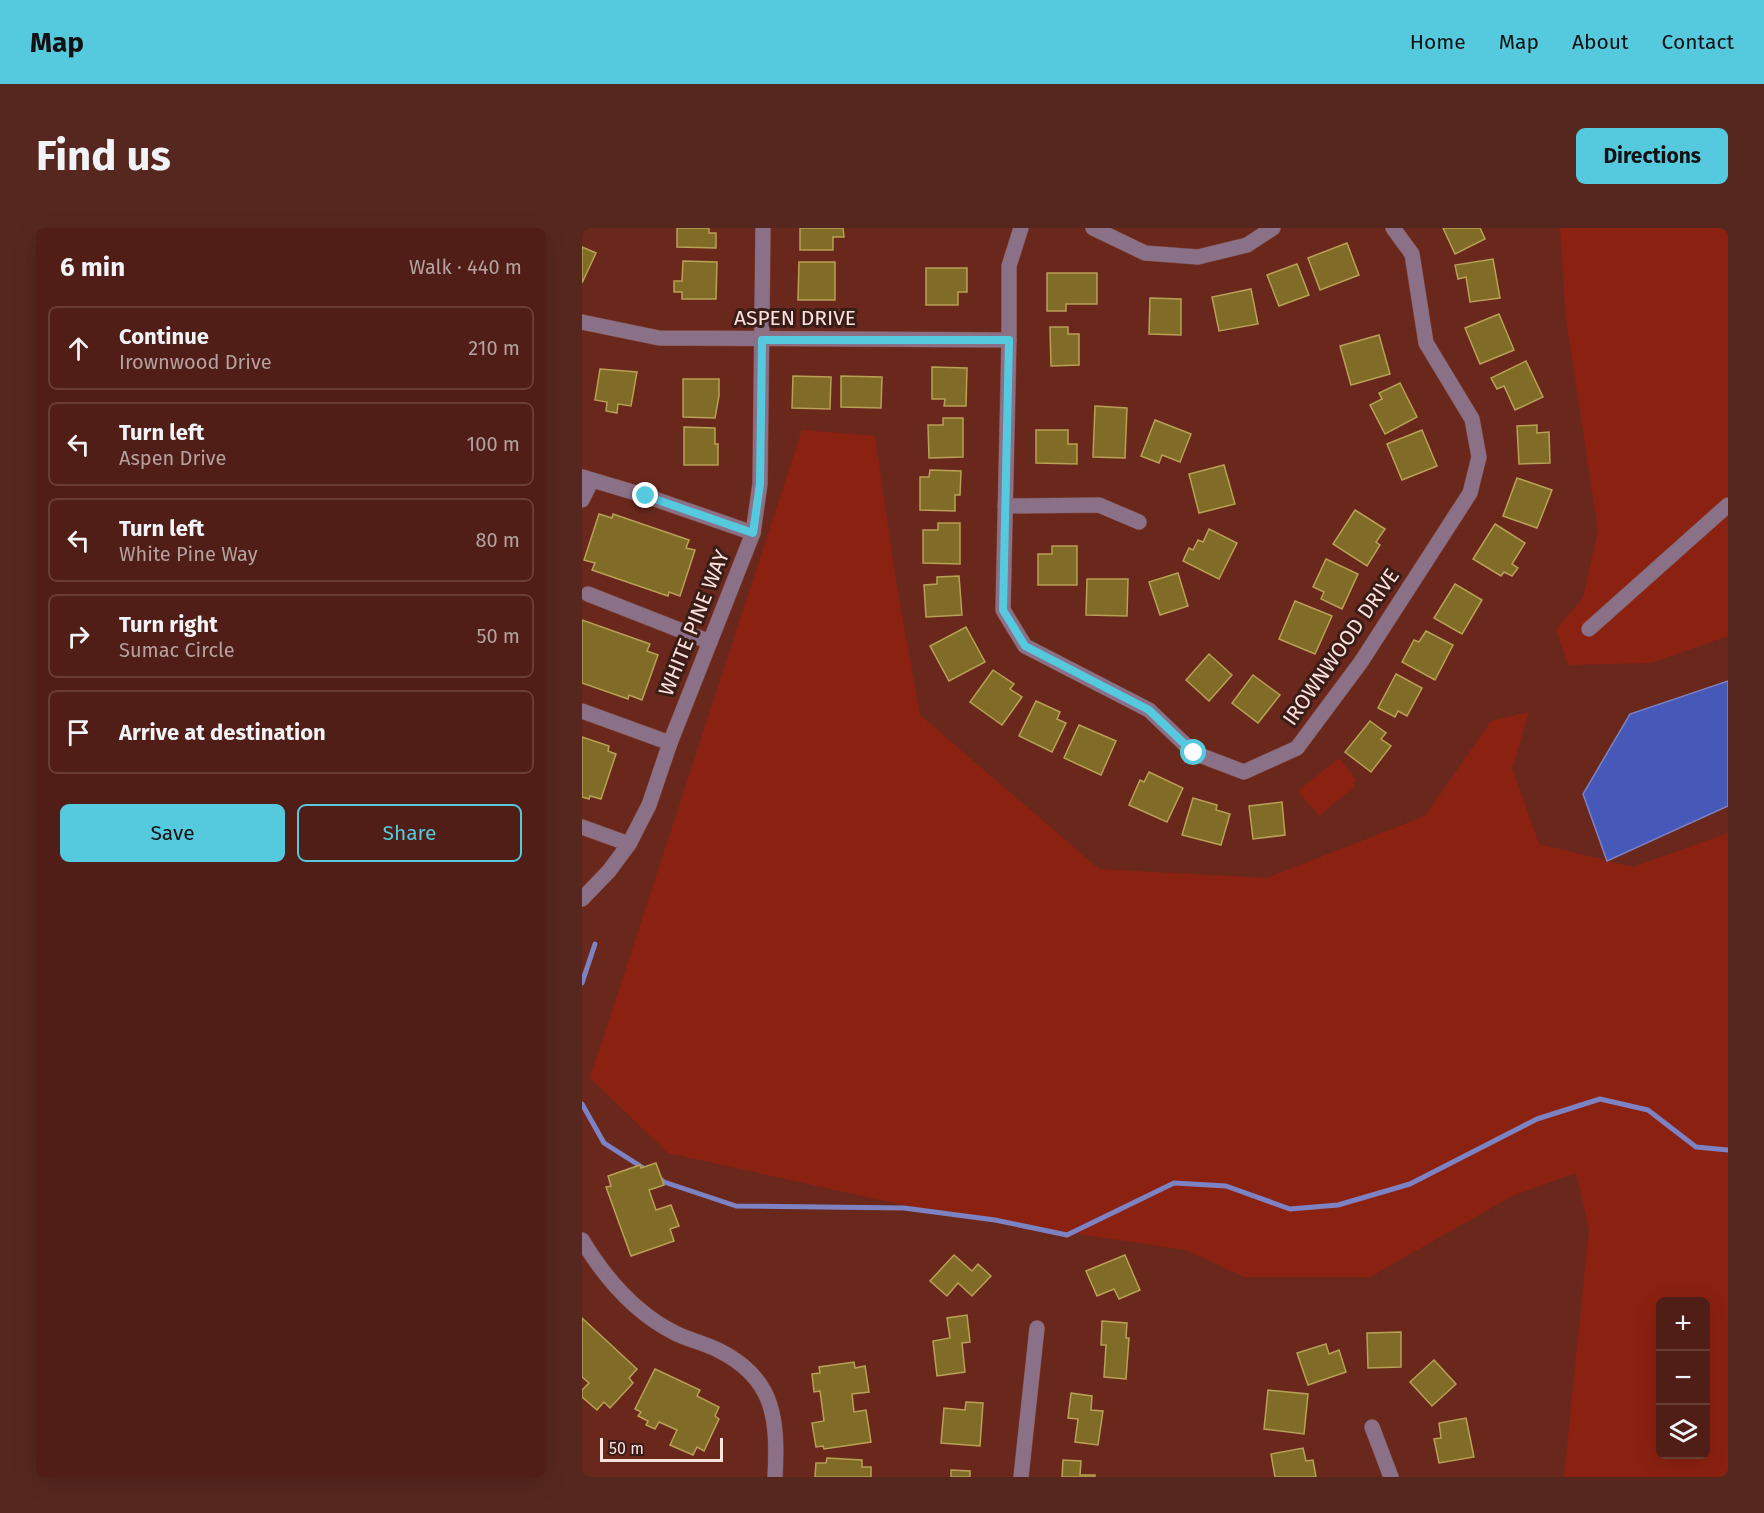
<!DOCTYPE html>
<html lang="en">
<head>
<meta charset="utf-8">
<style>
	:root { --surface:#501e16; --page:#56271f; --text:#f1f3f6; --muted:#b4a2a1; --line:#673c35; --accent:#55cadf }
	body { margin:0; font-family:"Fira Sans",sans-serif; background:var(--page); color:var(--text) }
	.controls { position:absolute; right:18px; bottom:18px; display:grid; overflow:hidden; border-radius:9px; box-shadow:0 6px 24px #0002 }
	.controls button { width:54px; height:54px; display:grid; place-items:center; padding:0; border:0; border-bottom:2px solid var(--line); background:var(--surface); color:var(--text); font:30px sans-serif }
	.scale { position:absolute; left:18px; bottom:15px; width:123px; box-sizing:border-box; padding-left:6px; border:3px solid #fce2dd; border-top:0; font-size:16px; line-height:21px; white-space:nowrap; color:#fce2dd; -webkit-text-stroke:4px #3b1d17; paint-order:stroke }
	.stop { position:absolute; width:18px; height:18px; margin:-14px; border:4px solid #55cadf; border-radius:50%; background:#fff }
	.stop.end { background:#55cadf; border-color:#fff; box-shadow:0 2px 6px #0008 }
	.list { margin:0; padding:0; list-style:none }
	h2 { display:flex; justify-content:space-between; align-items:center; height:78px; margin:0; padding:0 24px; font-size:26px }
	h2 small { font-size:20px; font-weight:400; color:var(--muted) }
	.list li { display:grid; grid-template-columns:39px 1fr auto; gap:18px; align-items:center; box-sizing:border-box; height:84px; margin:0 12px 12px; padding:0 12px; border:2px solid var(--line); border-radius:9px }
	.list b { display:block; font-size:22px; white-space:nowrap }
	.list p { margin:0; font-size:20px; white-space:nowrap; color:var(--muted) }
	.list em { font-size:20px; font-style:normal; color:var(--muted) }
	.actions { display:flex; gap:12px; padding:18px 24px }
	.actions a { flex:1; padding:14px 0; border:2px solid var(--accent); border-radius:9px; text-align:center; font-size:21px; color:var(--accent) }
	.actions .main { background:var(--accent); color:#111 }
	.icon { flex:none; width:33px; height:33px; fill:none; stroke:currentColor; stroke-width:2; stroke-linecap:round; stroke-linejoin:round }
	.map { position:relative; flex:none; width:1146px; height:1249px; overflow:hidden; border-radius:9px }
	header { display:flex; align-items:center; gap:36px; box-sizing:border-box; height:84px; padding:0 30px; background:var(--accent); color:#111 }
	header strong { font-size:28px }
	nav { display:flex; gap:33px; margin-inline-start:auto; font-size:21px }
	.intro { display:flex; align-items:center; justify-content:space-between; box-sizing:border-box; height:144px; padding:0 36px }
	h1 { margin:0; font-size:42px }
	.button { padding:15px 27px; border-radius:9px; background:var(--accent); color:#111; font-size:21px; font-weight:700 }
	main { display:flex; gap:36px; padding:0 36px }
	aside { flex:1; background:var(--surface); border-radius:9px; box-shadow:0 6px 24px #0002 }
	.map>svg:first-child { display:block }
	.green { fill:#8b2110; fill-rule:evenodd }
	.water { fill:#4759b8; stroke:#7d82c3; stroke-width:1.5 }
	.lines { fill:none; stroke-linecap:round; stroke-linejoin:round }
	.stream { stroke:#7d82c3; stroke-width:5 }
	.building { fill:#816c27; stroke:#b8a056; stroke-width:1.5 }
	.minor-casing { stroke:#81463c; stroke-width:16 }
	.minor { stroke:#8b7187; stroke-width:15 }
	.route { stroke:#55cadf; stroke-width:8 }
	.labels { text-anchor:middle; dominant-baseline:central; stroke-width:6; stroke-linejoin:round; paint-order:stroke }
	.street-label { font-size:21px; fill:#fce2dd; stroke:#3b1d17 }
</style>
</head>
<body>
<header>
<strong>Map</strong>
<nav><a>Home</a><a>Map</a><a>About</a><a>Contact</a></nav>
</header>
<div class="intro"><h1>Find us</h1><a class="button">Directions</a></div>
<main>
<aside>
<h2>6 min<small>Walk · 440 m</small></h2>
<ul class="list">
<li><svg class="icon" aria-label="ahead" viewBox="0 0 24 24"><path d="M12 20V5M6 11l6-6 6 6"/></svg><div><b>Continue</b><p>Irownwood Drive</p></div><em>210 m</em></li>
<li><svg class="icon" aria-label="left" viewBox="0 0 24 24"><path d="M17 20v-9H6M10 6l-5 5 5 5"/></svg><div><b>Turn left</b><p>Aspen Drive</p></div><em>100 m</em></li>
<li><svg class="icon" aria-label="left" viewBox="0 0 24 24"><path d="M17 20v-9H6M10 6l-5 5 5 5"/></svg><div><b>Turn left</b><p>White Pine Way</p></div><em>80 m</em></li>
<li><svg class="icon" aria-label="right" viewBox="0 0 24 24"><path d="M7 20v-9h11M14 6l5 5-5 5"/></svg><div><b>Turn right</b><p>Sumac Circle</p></div><em>50 m</em></li>
<li><svg class="icon" aria-label="arrive" viewBox="0 0 24 24"><path d="M6 21V4h12l-3 4 3 4H6"/></svg><div><b>Arrive at destination</b></div></li>
</ul>
<div class="actions"><a class="main">Save</a><a>Share</a></div>
</aside>
<div class="map">
<svg width="1146" height="1249" viewBox="0 0 1146 1249">
	<rect width="100%" height="100%" fill="#6a281d"/>
	<g class="green">
		<path d="M978,0H1146V408L1069,435L986,437L974,401L1001,370L1016,302L984,91Z"/>
		<path d="M220,202L293,208L314,353L338,487L517,641L685,650L843,588L909,493L947,484L930,540L957,616L1051,639L1146,605V1249H982L1007,1001L994,945L930,968L788,1049H662L604,1022L362,986L86,925L8,850ZM1078,1074H1124V1226H1078Z"/>
		<path d="M757,530L774,552L771,555L773,558L737,588L716,563Z"/>
	</g>
	<path class="water" d="M1146,453V578L1025,633L1001,566L1048,486Z"/>
	<g class="lines">
		<g class="stream">
			<path d="M0,755L13,716"/>
			<path d="M0,876L22,915L66,943"/>
			<path d="M77,950L82,954L154,978L322,980L413,992L485,1007L592,955L644,958L708,981L756,977L828,956L955,891L1018,871L1066,882L1114,919L1146,922"/>
		</g>
	</g>
	<g class="building">
		<path d="M95,0H127V5H134V20L95,19Z"/>
		<path d="M218,0H261L262,9H251V22H218Z"/>
		<path d="M861,0H898L903,11L873,26Z"/>
		<path d="M765,15L777,47L738,62L726,30Z"/>
		<path d="M0,19L14,25L0,55Z"/>
		<path d="M911,31L918,70L888,74L884,49L876,51L873,37Z"/>
		<path d="M101,33L135,34L134,71H100V64H92V53H100Z"/>
		<path d="M217,34H253V72H216Z"/>
		<path d="M715,36L727,67L697,78L685,47Z"/>
		<path d="M344,40H385V64H376V77H344Z"/>
		<path d="M465,45H515V76H484V83H465Z"/>
		<path d="M669,61L676,96L637,103L630,69Z"/>
		<path d="M568,70L599,71V107L567,106Z"/>
		<path d="M917,86L932,122L898,136L883,100Z"/>
		<path d="M468,99H486V106H497V137L469,138Z"/>
		<path d="M797,107L808,146L769,157L758,118Z"/>
		<path d="M944,133L961,169L933,182L922,158L915,161L909,150Z"/>
		<path d="M350,139L385,140L384,178H362L363,171H350Z"/>
		<path d="M18,141L55,144L49,178L36,176L35,185L24,183L25,174L13,172Z"/>
		<path d="M211,148L249,149L248,181L210,180Z"/>
		<path d="M259,148L300,149L299,180L259,179Z"/>
		<path d="M101,151H137V168L133,190L101,189Z"/>
		<path d="M818,155L835,189L803,206L788,177L800,171L797,165Z"/>
		<path d="M513,178L545,180L543,230L511,229Z"/>
		<path d="M361,190H381V229L347,230L346,197H361Z"/>
		<path d="M573,192L609,206L598,234L580,227L577,235L559,228Z"/>
		<path d="M955,197V205L967,204L968,235L937,236L935,198Z"/>
		<path d="M102,199L133,200V216H136V237H102Z"/>
		<path d="M454,202H486V216H495V236L454,235Z"/>
		<path d="M840,202L855,238L820,252L805,216Z"/>
		<path d="M642,237L653,276L617,285L607,246Z"/>
		<path d="M348,242L379,243L378,267H373V283L338,282V249H347Z"/>
		<path d="M935,250L970,262L955,300L921,288Z"/>
		<path d="M773,282L803,301L794,314L798,317L785,338L751,316Z"/>
		<path d="M17,286L30,290L31,286L107,312L104,320L113,322L98,368L87,364L86,368L10,342L13,335L2,332Z"/>
		<path d="M356,295H378V336L341,335V302H356Z"/>
		<path d="M913,296L943,315L930,336L936,340L930,348L922,344L919,348L891,331Z"/>
		<path d="M627,301L655,315L637,351L601,333L607,320L611,322L616,312L621,314Z"/>
		<path d="M470,318H495V357H456V326H470Z"/>
		<path d="M744,331L776,346L760,381L739,371L742,364L731,359Z"/>
		<path d="M596,345L606,378L578,387L567,354Z"/>
		<path d="M377,348L380,387L344,389L342,357L355,356V349Z"/>
		<path d="M505,351H546L545,388L504,387Z"/>
		<path d="M873,356L900,372L880,406L852,390Z"/>
		<path d="M713,373L750,388L733,426L697,411Z"/>
		<path d="M0,392L68,416L65,423L76,427L60,472L47,467L46,471L0,455Z"/>
		<path d="M384,399L403,434L367,453L348,418Z"/>
		<path d="M844,403L871,417L853,452L820,434L832,412L837,414Z"/>
		<path d="M627,426L650,447L627,473L604,452Z"/>
		<path d="M411,442L432,456L428,461L440,469L420,497L388,474Z"/>
		<path d="M814,446L840,460L825,488L816,483L813,489L796,480Z"/>
		<path d="M671,447L698,467L676,495L650,475Z"/>
		<path d="M454,473L478,484L475,491L484,495L470,524L437,508Z"/>
		<path d="M788,493L804,505L799,511L809,518L789,544L763,524Z"/>
		<path d="M497,497L534,513L519,547L482,530Z"/>
		<path d="M0,509L27,518L26,523L34,526L19,571L8,568L7,571L0,569Z"/>
		<path d="M567,544L601,560L585,594L547,577L558,552L562,554Z"/>
		<path d="M611,570L635,577L634,582L648,586L639,617L600,607Z"/>
		<path d="M700,574L703,607L671,611L667,578Z"/>
		<path d="M74,935L82,957L67,962L74,982L89,977L97,998L88,1001L92,1013L49,1028L24,959L29,958L26,948L58,937L59,940Z"/>
		<path d="M372,1027L390,1043L396,1036L409,1048L390,1068L376,1055L365,1068L348,1053Z"/>
		<path d="M543,1027L558,1062L537,1071L532,1061L515,1068L504,1043Z"/>
		<path d="M385,1087L388,1114L380,1115L383,1144L355,1148L351,1113L368,1110L365,1090Z"/>
		<path d="M0,1090L55,1141L47,1150L51,1155L28,1180L22,1174L15,1182L0,1169V1162L7,1155L0,1149Z"/>
		<path d="M520,1093L545,1095L544,1110H547L544,1151L522,1149L524,1117H519Z"/>
		<path d="M819,1104V1139L786,1140L785,1105Z"/>
		<path d="M744,1116L747,1126L757,1122L764,1144L726,1157L715,1125Z"/>
		<path d="M852,1132L874,1156L850,1178L828,1154Z"/>
		<path d="M272,1134L273,1140L283,1138L287,1164L270,1166L272,1184L284,1182L289,1214L242,1221L241,1218L234,1219L230,1195L242,1193L238,1163L232,1164L230,1146L238,1145L237,1139Z"/>
		<path d="M73,1141L118,1162L115,1168L137,1179L133,1188L137,1191L122,1223L115,1219L111,1227L88,1217L95,1202L77,1194L73,1201L64,1197L66,1193L56,1188L59,1184L53,1181Z"/>
		<path d="M686,1162L726,1166L722,1206L682,1201Z"/>
		<path d="M489,1165L510,1168L509,1182L521,1183L516,1217L493,1214L496,1191L486,1190Z"/>
		<path d="M384,1174L401,1175L398,1218L359,1215L362,1180L383,1182Z"/>
		<path d="M884,1190L892,1229L857,1235L852,1211L859,1210L857,1195Z"/>
		<path d="M721,1220L724,1233L731,1232L734,1249H693L689,1226Z"/>
		<path d="M245,1230L280,1232V1239H289V1249H233L234,1235H244Z"/>
		<path d="M481,1232L499,1233L498,1247H513V1249H480Z"/>
		<path d="M369,1242L388,1243V1249H369Z"/>
	</g>
	<g class="lines">
		<g class="minor-casing">
			<g id="minor">
				<path d="M439,0L427,38V112L421,382L443,418L567,482L612,525L662,544L715,520L779,434L888,265L897,229L890,191L844,115L830,26L811,0"/>
				<path d="M511,0L563,25L616,29L665,17L691,0"/>
				<path d="M0,94L77,110L427,112"/>
				<path d="M0,249L64,268L171,305"/>
				<path d="M0,272L10,252"/>
				<path d="M423,278L517,277L557,294"/>
				<path d="M6,366L128,414"/>
				<path d="M1007,401L1146,277"/>
				<path d="M0,483L88,515"/>
				<path d="M0,599L47,616"/>
				<path d="M0,671L27,643L47,616L67,577L88,515L171,305L178,256L181,0"/>
				<path d="M0,1012C23,1050 53,1085 93,1105C107,1112 122,1115 136,1122C193,1150 196,1191 193,1249"/>
				<path d="M790,1199L809,1249"/>
				<path d="M439,1249L455,1100"/>
			</g>
		</g>
		<use href="#minor" class="minor"/>
	</g>
	<g class="lines">
		<path class="route" d="M64,268L171,305L178,256L180,112H427L421,382L443,418L567,482L612,525"/>
	</g>
	<g class="labels">
		<g class="street-label">
			<text x="213" y="90">ASPEN DRIVE</text>
			<text transform="translate(112 395) rotate(-68)">WHITE PINE WAY</text>
			<text transform="translate(759 419) rotate(-55)">IROWNWOOD DRIVE</text>
		</g>
	</g>
</svg>
<div class="controls">
<button>+</button>
<button>−</button>
<button><svg class="icon" aria-label="layers" viewBox="0 0 24 24"><path d="M12 4l9 5-9 5-9-5zM3 14l9 5 9-5"/></svg></button>
</div>
<div class="scale">50 m</div>
<div class="stop" style="left:612px;top:525px"></div>
<div class="stop end" style="left:64px;top:268px"></div>
</div>
</main>
</body>
</html>
